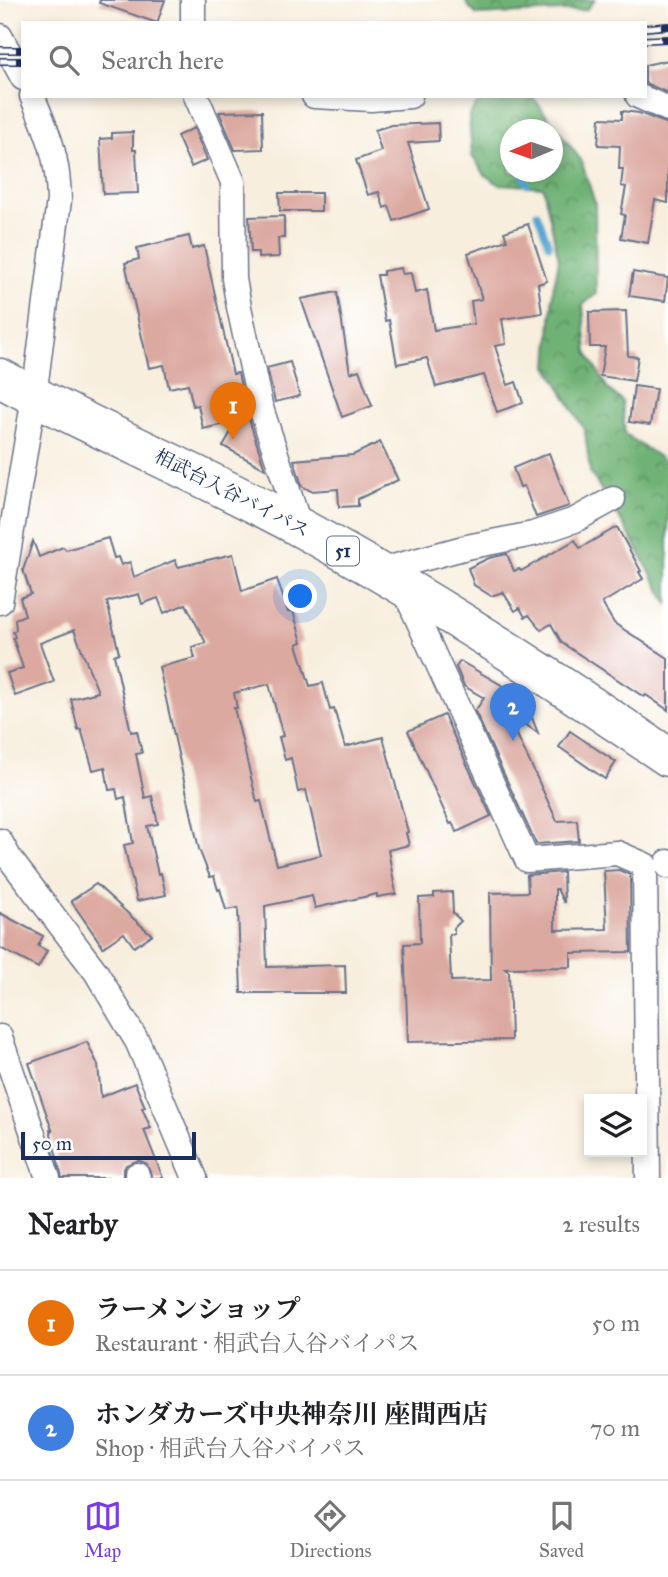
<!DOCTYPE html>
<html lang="en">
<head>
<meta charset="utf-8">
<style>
	:root { --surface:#fff; --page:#f6f6f6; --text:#202124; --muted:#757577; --line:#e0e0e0; --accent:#7c3aed }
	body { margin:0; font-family:"IM FELL Great Primer","Noto Serif JP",serif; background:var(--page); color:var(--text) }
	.controls { position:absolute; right:21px; bottom:21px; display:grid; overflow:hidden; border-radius:0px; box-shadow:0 4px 10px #0003 }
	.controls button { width:63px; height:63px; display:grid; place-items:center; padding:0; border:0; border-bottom:2px solid var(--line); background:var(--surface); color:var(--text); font:35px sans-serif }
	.compass { position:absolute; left:500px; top:119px; width:63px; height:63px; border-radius:50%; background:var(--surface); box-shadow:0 4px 10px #0003; rotate:268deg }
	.scale { position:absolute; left:21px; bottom:18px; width:175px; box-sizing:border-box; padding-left:7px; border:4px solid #1b2f5e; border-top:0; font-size:19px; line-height:24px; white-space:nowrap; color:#1b2f5e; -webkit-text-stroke:5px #fff; paint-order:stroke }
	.you { position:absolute; left:301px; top:597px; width:24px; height:24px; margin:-18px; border:5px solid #fff; border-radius:50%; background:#1a73e8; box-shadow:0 0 0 10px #1a73e833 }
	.badge { display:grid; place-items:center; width:46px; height:46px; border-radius:50%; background:var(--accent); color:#fff; font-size:23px; font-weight:700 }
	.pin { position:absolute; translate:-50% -58px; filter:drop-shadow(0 2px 4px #0008) }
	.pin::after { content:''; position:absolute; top:37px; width:24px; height:21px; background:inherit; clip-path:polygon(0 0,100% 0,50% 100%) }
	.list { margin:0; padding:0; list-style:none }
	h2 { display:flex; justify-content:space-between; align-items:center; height:91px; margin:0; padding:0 28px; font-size:30px }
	h2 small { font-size:23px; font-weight:400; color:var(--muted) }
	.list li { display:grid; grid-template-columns:46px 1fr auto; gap:21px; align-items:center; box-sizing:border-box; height:105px; padding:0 28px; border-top:2px solid var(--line) }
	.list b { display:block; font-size:26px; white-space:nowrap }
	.list p { margin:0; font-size:23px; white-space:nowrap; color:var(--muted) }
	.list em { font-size:23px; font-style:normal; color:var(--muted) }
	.icon { flex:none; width:38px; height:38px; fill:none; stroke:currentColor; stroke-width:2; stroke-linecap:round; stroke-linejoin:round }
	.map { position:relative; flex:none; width:668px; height:1178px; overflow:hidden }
	.search { position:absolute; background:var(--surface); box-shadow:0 4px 10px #0003; left:21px; right:21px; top:21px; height:77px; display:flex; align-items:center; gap:18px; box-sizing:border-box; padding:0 24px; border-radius:0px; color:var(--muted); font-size:26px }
	.sheet { height:301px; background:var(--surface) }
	nav { display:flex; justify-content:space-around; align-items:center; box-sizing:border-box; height:98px; border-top:2px solid var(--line); background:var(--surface); font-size:19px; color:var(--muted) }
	nav a { display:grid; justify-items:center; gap:4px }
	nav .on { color:var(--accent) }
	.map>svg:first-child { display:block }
	.forest { fill:url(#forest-crowns); stroke:#457069; stroke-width:2; fill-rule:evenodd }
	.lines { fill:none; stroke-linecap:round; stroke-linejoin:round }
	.stream { stroke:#57a6d1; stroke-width:7 }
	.building { fill:#dba9a0; fill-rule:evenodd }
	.street-casing { stroke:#68728a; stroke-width:27 }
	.primary-casing { stroke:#68728a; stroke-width:41 }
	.street { stroke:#fff; stroke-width:24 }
	.primary { stroke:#fff; stroke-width:38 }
	.rail-casing { stroke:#1b2f5e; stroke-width:8 }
	.rail { stroke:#fff; stroke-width:5; stroke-dasharray:16; stroke-linecap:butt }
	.labels { text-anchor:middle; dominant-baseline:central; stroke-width:5; stroke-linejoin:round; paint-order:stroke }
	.shield { fill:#fff; stroke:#5f6d8e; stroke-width:2 }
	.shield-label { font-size:18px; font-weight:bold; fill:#1b2f5e }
	.street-label { font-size:19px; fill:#1b2f5e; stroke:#fff }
</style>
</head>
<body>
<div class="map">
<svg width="668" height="1178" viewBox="0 0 668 1178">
	<defs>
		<pattern id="forest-crowns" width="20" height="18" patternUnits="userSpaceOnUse" patternTransform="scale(1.75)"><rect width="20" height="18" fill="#6fb274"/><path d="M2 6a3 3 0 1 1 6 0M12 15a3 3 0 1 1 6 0" fill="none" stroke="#5a9162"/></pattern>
	</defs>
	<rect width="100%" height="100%" fill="#fff"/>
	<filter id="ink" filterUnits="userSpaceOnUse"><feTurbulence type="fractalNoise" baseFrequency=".0143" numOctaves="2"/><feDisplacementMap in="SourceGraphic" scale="14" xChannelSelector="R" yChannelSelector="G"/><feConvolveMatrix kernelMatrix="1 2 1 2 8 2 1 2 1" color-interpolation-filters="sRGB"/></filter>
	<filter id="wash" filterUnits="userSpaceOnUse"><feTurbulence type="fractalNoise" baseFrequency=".00686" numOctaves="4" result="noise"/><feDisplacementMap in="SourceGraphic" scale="28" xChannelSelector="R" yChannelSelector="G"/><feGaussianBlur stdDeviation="1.57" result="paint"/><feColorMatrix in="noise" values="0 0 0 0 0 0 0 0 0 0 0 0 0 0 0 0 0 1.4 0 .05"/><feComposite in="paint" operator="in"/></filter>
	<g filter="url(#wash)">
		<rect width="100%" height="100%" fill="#f7eedd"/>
		<g class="forest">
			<path d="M466,0H595L586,10L477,15L467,5Z"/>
			<path d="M533,97L581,160L595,203L596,294L583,305L587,352L608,389L622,401L625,434L668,463V604L629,534L590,472L585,431L548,366L553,290L559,260L543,187L499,184L486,176L472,156L469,116L481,98ZM510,130H552V172H510Z"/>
		</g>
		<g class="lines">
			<g class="stream">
				<path d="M522,172L527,184"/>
				<path d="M537,213L549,245"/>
			</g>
		</g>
		<g id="blocks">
			<g class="building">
				<path d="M100,0H165L157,23L99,3Z"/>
				<path d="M668,60V93L645,83V65Z"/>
				<path d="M262,111L263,149L235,150L219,112Z"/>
				<path d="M622,111L639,113L668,124V203L655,200L648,243L621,238L625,215L621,214L626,187L621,186L623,169H619L620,146L598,145L600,118L622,119Z"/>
				<path d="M438,123L439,141L408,143L429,209L394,221L389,206L384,208L379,192L368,195L356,160L381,151L375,130L391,125Z"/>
				<path d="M194,128L207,160L191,167L177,136Z"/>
				<path d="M133,132V150H136L138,193L103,194L100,139L112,138V133Z"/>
				<path d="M279,193H321V211H280Z"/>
				<path d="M284,216V238H278L279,257L258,258V252H251L249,217Z"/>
				<path d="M528,224L547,281L538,284L542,313L502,319L506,344L495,346L508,385L516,382L523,403L497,412L484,375L436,387L427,358L397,364L389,320L385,321L377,275H383V271L401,268L402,274L411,273L415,293L427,290L434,330L474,324L471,301L482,299L468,253L507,240L504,232Z"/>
				<path d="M189,236L192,249L204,246L233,374L238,373L246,410L265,469L223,446L237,421L203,429L198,405L193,406L188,384L169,388L164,365L149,368L125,263L139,259L137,248Z"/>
				<path d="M633,272L668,278L665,301L629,296Z"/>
				<path d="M337,292L350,373L359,370L372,406L342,417L301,299Z"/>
				<path d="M626,311L628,356L638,357L634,381L600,376L605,347H590L589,312Z"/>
				<path d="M290,362L300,396L275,402L267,368Z"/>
				<path d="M634,386L656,389L650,425L629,422Z"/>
				<path d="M380,442L398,480L358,499V506L339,507L338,489L311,491L302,486L294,460L353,455Z"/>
				<path d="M549,453L569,506L536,517L524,486L520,487L513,468Z"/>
				<path d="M617,527L641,571L639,572L643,579L602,603L614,623L668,658V710L646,695L644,697L562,643L551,624L541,630L529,615L525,617L520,608L515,611L503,592L491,596L474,585L468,568L489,558L507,554L514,571L519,569L521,571L575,540L580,548Z"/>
				<path d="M108,538L114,558L118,557L121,565L130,562L134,577L175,560L178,567L233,554L242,591L277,579L288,612L293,611L302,642L297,644L310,686L323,683L330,710L334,709L345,747L383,737L408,832L406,833L409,845L388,850L396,894L377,897V894L315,908L312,896L265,906L267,967L345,965L346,993H241L238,908L226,910L220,889L218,890L214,876L210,877L199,849L159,667L195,658L192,647L206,643L186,604L164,613L158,598L142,604L139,594L107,602L119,653L114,655L131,732L137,731L142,753L136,754L145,798L152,796L158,824L147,826L158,874L161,873L166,895L137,901L124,845L133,843L125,797L118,799L116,789L109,790L105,767L93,770L81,729L78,730L71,699L98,692L74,630L40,643L54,682L15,696L7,673L23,668L13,638L15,637L13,632L16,630L15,619L25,615L20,598L31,594L23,570L33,541L39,557L63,547L66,550ZM269,684L283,736L279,737L285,760L291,758L298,792L306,790L321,855L277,865L261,801L257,802L234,708H237L234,693Z"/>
				<path d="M460,661L524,698L538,733L506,711L557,821L577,820L579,841L536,844L475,711L484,698L464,686L456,667Z"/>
				<path d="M444,715L491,816L457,832L452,823L450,824L408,731Z"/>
				<path d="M570,731L616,762L605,779L559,747Z"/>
				<path d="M619,870L630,875L631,952L571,953V967L505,968L509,972L511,1040L408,1042L404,944L420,943L419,898L434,897V893L452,892L453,913L461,921L454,928V934H449L451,981L491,980L490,893L528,892L527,875L563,872L564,903L557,889H555V930L607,929L604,871Z"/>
				<path d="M96,884L134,919L152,935L134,947L124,933L103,947L71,901Z"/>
				<path d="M0,913L43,936L38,946L47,951L38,968L0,948Z"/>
				<path d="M87,1042L98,1065L101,1097L135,1083L145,1107L142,1108L151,1128L144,1130L163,1178H152L147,1164L139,1160L126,1165L123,1171V1178H62L50,1130H52L29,1063Z"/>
			</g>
		</g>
	</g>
	<g filter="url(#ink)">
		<use href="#blocks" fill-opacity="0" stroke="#68728a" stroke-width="2"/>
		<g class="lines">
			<g class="street-casing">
				<g id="street">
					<path d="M193,0V23"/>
					<path d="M0,36L23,78"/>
					<path d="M196,96L233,182L234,279L239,307L260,405L300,527"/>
					<path d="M314,96L371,99L410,96"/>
					<path d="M638,96L668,109"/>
					<path d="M378,571L467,547L533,534L575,520L613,499"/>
					<path d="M403,587L527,860L617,853L645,865L648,1178"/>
					<path d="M0,602L34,397L59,200C58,157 49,135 32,96"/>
					<path d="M0,841L10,859L96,972L138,1043L195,1178"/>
					<path d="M668,862V866"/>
					<path d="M0,1037L48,1178"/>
					<path d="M137,1175L138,1178"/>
				</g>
			</g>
			<g class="primary-casing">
				<path id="primary" d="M0,378C98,431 201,474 299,527C427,596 548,676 668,757"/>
			</g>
			<use href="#street" class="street"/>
			<use href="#primary" class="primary"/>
			<g class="rail-casing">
				<g id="rail">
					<path d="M645,28L668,26"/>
					<path d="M645,40L668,39"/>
					<path d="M0,50H23"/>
					<path d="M0,61H23"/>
				</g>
			</g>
			<use href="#rail" class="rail"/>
		</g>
	</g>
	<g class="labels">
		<rect class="shield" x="327" y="536.5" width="32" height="29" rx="5"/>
		<g class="shield-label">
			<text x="343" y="551">51</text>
		</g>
		<g class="street-label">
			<text transform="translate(232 493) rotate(27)">相武台入谷バイパス</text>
		</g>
	</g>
</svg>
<div class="controls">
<button><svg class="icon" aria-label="layers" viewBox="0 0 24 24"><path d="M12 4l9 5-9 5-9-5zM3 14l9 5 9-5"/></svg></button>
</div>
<svg class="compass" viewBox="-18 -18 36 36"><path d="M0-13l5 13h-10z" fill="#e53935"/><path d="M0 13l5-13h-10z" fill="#757577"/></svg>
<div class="scale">50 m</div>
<div class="you"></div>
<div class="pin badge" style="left:233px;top:440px;background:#e8710a">1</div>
<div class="pin badge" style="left:513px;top:741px;background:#3f7fe0">2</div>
<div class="search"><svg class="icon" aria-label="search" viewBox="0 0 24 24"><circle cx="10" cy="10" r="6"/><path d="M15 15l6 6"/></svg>Search here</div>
</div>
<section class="sheet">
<h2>Nearby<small>2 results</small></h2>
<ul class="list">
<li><span class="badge" style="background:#e8710a">1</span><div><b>ラーメンショップ</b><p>Restaurant · 相武台入谷バイパス</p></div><em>50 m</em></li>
<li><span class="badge" style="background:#3f7fe0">2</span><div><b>ホンダカーズ中央神奈川 座間西店</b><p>Shop · 相武台入谷バイパス</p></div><em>70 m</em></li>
</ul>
</section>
<nav>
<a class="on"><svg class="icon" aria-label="map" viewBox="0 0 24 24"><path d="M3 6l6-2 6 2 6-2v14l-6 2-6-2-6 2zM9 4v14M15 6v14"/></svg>Map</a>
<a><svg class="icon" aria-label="directions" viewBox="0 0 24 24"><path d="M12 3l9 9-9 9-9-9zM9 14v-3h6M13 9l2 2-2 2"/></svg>Directions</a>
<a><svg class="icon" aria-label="saved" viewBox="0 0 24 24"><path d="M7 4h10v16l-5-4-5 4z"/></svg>Saved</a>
</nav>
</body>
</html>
